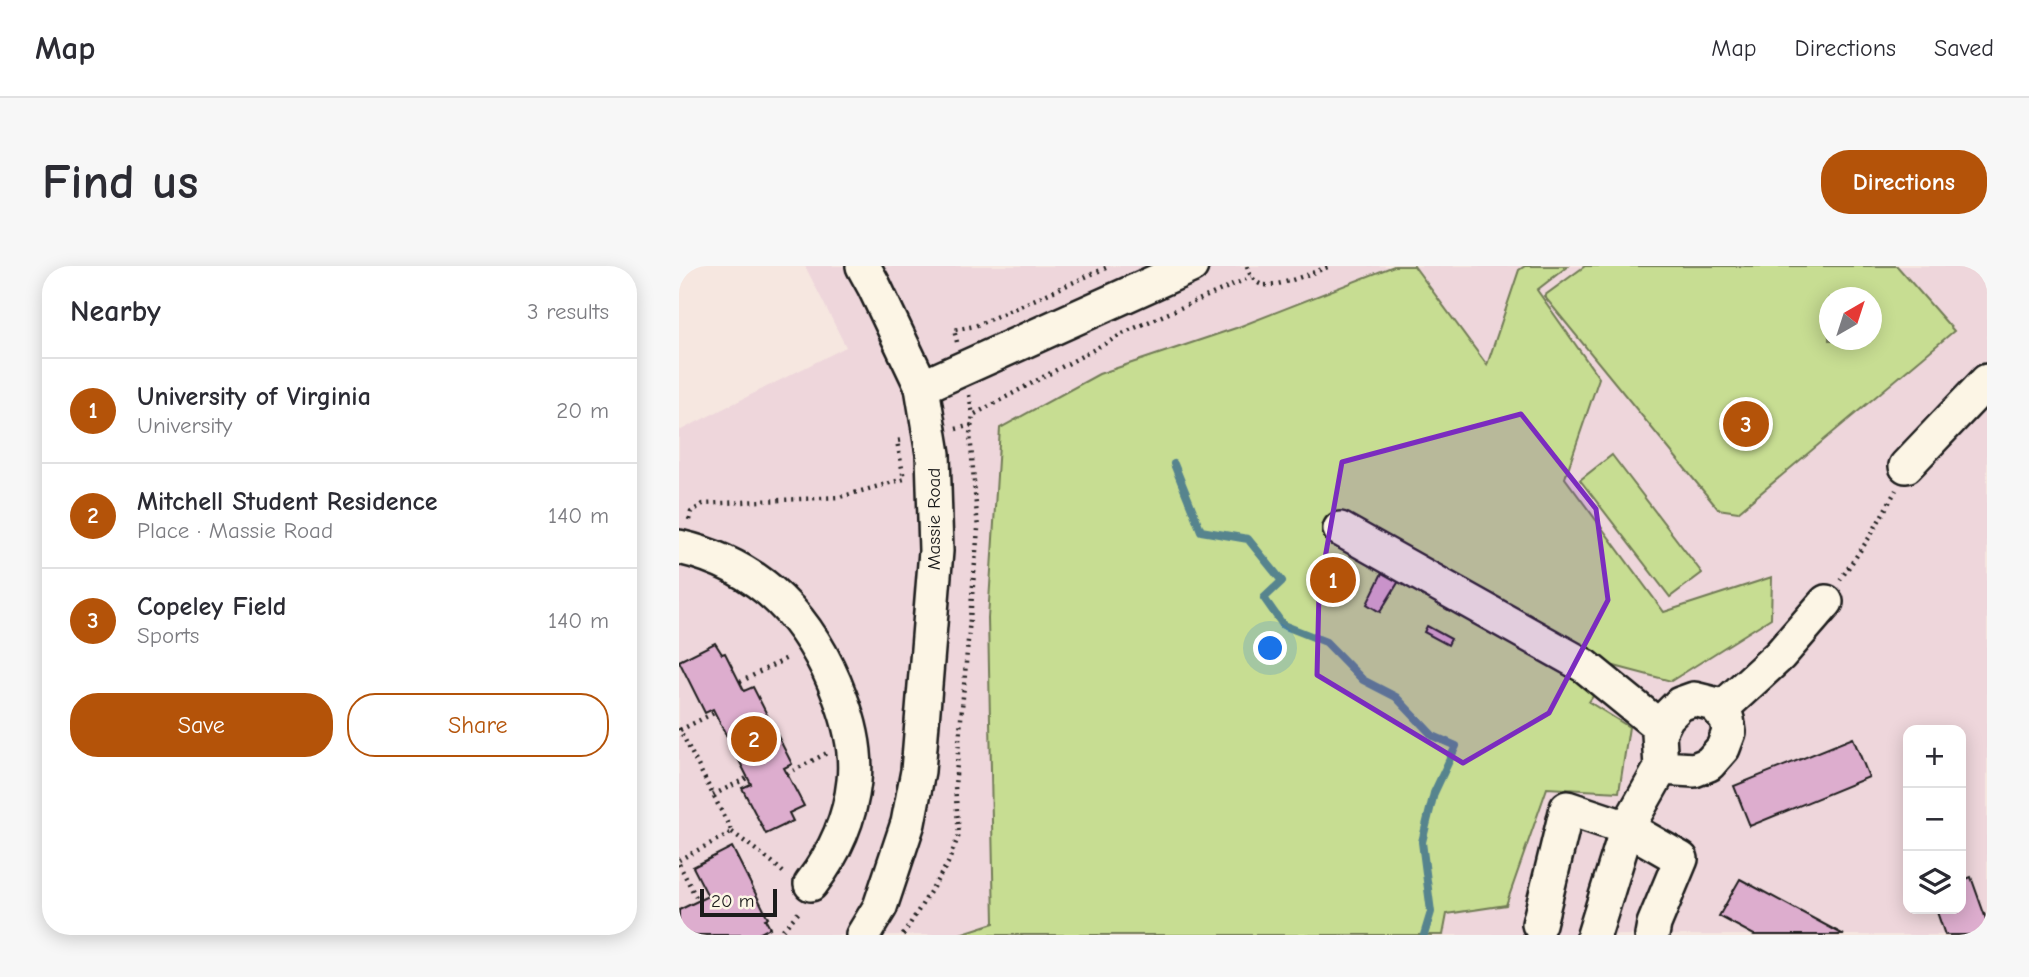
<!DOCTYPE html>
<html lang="en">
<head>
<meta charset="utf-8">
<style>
	:root { --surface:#fff; --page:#f7f7f7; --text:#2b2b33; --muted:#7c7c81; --line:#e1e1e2; --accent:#b45309 }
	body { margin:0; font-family:"Comic Neue",sans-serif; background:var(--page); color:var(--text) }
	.controls { position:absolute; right:21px; bottom:21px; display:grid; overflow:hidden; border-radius:14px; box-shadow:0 4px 18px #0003 }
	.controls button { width:63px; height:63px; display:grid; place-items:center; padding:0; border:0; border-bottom:2px solid var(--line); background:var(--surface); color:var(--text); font:35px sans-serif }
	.compass { position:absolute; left:1140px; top:21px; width:63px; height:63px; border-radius:50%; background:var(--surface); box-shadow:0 4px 18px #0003; rotate:39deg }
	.scale { position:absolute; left:21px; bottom:18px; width:77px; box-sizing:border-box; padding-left:7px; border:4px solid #1c1c1c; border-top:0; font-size:19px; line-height:24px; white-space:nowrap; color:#1c1c1c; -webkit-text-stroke:5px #fcf5e5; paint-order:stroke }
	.you { position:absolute; left:592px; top:383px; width:24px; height:24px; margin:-18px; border:5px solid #fff; border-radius:50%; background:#1a73e8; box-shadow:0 0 0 10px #1a73e833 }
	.badge { display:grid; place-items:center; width:46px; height:46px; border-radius:50%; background:var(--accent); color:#fff; font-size:23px; font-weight:700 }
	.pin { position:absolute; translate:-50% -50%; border:4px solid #fff; box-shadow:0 2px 7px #0006 }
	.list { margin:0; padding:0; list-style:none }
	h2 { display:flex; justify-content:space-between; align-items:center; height:91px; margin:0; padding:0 28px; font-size:30px }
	h2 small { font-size:23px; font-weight:400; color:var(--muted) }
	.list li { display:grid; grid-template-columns:46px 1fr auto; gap:21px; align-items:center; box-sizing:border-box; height:105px; padding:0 28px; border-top:2px solid var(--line) }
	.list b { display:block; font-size:26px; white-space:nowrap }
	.list p { margin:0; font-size:23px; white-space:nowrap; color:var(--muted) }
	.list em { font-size:23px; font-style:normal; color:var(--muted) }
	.actions { display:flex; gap:14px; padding:21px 28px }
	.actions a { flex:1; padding:16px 0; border:2px solid var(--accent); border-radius:28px; text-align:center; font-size:24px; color:var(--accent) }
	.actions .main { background:var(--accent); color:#fff }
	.icon { flex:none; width:38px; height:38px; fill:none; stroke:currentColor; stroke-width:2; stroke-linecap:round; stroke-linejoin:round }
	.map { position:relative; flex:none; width:1308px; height:669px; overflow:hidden; border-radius:28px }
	header { display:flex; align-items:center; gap:42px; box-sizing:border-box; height:98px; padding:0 35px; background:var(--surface); border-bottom:2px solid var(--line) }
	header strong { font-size:33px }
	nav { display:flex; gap:38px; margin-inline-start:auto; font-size:24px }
	.intro { display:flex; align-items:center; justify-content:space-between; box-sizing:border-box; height:168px; padding:0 42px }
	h1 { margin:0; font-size:49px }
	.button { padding:18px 32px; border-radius:28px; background:var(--accent); color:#fff; font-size:24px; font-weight:700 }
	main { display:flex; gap:42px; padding:0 42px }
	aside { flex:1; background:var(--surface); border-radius:28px; box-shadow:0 4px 18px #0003 }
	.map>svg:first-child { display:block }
	.built { fill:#eed6db; fill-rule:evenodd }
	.green { fill:#c7dd92; stroke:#727c57; stroke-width:2; fill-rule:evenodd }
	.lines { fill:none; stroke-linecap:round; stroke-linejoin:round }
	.stream { stroke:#56848e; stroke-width:8 }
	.building { fill:#ddadce; stroke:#1c1c1c; stroke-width:2 }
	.minor-casing { stroke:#1c1c1c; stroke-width:38 }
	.path { stroke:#1c1c1c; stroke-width:4.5; stroke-dasharray:2 5; stroke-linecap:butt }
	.minor { stroke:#fcf5e5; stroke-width:33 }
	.marked { fill:#7b2cbf; fill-opacity:0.2; stroke:#7b2cbf; stroke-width:5; stroke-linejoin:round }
	.labels { text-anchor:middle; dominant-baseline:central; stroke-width:5; stroke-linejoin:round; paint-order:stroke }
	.street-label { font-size:19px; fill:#1c1c1c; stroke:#fcf5e5 }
</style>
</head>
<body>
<header>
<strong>Map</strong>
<nav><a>Map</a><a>Directions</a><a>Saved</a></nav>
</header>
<div class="intro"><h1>Find us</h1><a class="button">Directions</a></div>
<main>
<aside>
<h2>Nearby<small>3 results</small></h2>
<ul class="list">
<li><span class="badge">1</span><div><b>University of Virginia</b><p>University</p></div><em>20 m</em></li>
<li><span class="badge">2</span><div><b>Mitchell Student Residence</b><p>Place · Massie Road</p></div><em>140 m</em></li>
<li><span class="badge">3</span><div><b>Copeley Field</b><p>Sports</p></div><em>140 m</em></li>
</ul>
<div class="actions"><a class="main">Save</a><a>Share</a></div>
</aside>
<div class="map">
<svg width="1308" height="669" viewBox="0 0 1308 669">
	<rect width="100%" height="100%" fill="#f6e7e0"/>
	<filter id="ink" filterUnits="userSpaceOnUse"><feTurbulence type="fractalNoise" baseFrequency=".0143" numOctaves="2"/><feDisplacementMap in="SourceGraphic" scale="14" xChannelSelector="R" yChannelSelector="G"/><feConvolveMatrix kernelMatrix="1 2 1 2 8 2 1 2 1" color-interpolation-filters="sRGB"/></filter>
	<g filter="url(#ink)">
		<path class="built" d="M126,0H1308V669H0V165L167,81ZM1150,32H1192V74H1150ZM1229,464H1282V643H1229Z"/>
		<g class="green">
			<path d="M715,0H735L808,99L840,4L846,0H889L858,24L920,112L886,212L985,346L1093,311L1092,352L992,415L935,400L910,436L950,461L940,526L868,522L827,639L768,648L764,669H278L315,657L309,352L321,162L420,108L557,62Z"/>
			<path d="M906,0H1218L1275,65L1059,246L1039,243L865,30ZM1150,32H1192V74H1150Z"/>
			<path d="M933,189L1023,307L991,331L901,214Z"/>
		</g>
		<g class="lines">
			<path class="stream" d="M495,198L522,265L569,273L603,315L585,332L604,359L647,376L684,414L717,431L754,470L777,480L755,527L743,576L752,646L745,669"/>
		</g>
		<g class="building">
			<path d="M704,305L720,315L701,346L688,338Z"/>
			<path d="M748,360L772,373L769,379L745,366Z"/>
			<path d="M36,377L43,388L46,387L65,425L74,421L113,498L105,502L125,540L110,547L114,555L87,568L63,522L72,518L34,443L26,447L0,395Z"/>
			<path d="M1174,472L1190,511L1071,560L1055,520Z"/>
			<path d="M53,581L89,652L86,653L91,662L78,669H0V644L29,630L14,601Z"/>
			<path d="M1292,611L1308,656V669H1266L1257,643H1282V615Z"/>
			<path d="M1061,613L1165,669H1075L1040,650Z"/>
		</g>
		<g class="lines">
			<g class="minor-casing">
				<g id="minor">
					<path d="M243,121L512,0"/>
					<path d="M1227,200L1308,115"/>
					<path d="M661,263L906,400L982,462"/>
					<path d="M0,281C83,300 132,353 161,431C171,457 178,488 175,515C171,554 155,588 132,618"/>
					<path d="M1041,444L1101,389L1147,336"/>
					<path d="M860,658L888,542L948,562L1002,593L975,658L973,669"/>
					<path d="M184,669L201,641L229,557L239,505L257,285L254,188L243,121L195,20L184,0"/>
					<path d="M915,669L948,562L982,502L980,467L988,451L1001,438L1015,433L1035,438L1048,453L1050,466L1044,482L1030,498L1015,504L982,502"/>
				</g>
			</g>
			<g class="path">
				<path d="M568,0C570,7 573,14 581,18C595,24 636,5 652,0"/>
				<path d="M278,76L275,64L296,60L431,0"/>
				<path d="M290,129L294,149"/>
				<path d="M277,163L293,159"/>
				<path d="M10,254L12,246L24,238L161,231L225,213L218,175L224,174"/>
				<path d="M1161,314L1192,269L1217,224"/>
				<path d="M61,416L110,391"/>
				<path d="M0,462L53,566L0,594"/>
				<path d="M1,464L35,447"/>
				<path d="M108,508L148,487"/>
				<path d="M34,529L68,512"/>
				<path d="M53,566L93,596L106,608"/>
				<path d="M0,598L19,635"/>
				<path d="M99,669L122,644"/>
				<path d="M224,669L269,597L280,569L276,520L299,263L291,168L294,149L451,64L572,11"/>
			</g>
			<use href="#minor" class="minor"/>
		</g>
	</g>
	<path class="marked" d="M842,148L917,243L929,334L870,447L784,497L638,409L640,326L663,196Z"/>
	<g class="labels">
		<g class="street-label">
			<text transform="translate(255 253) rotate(-90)">Massie Road</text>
		</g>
	</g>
</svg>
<div class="controls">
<button>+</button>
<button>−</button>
<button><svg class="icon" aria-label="layers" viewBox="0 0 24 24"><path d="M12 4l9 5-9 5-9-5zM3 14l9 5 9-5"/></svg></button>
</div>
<svg class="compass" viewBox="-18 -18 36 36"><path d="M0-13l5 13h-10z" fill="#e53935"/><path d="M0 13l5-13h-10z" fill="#7c7c81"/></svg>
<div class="scale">20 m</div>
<div class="you"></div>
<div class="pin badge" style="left:654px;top:314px">1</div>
<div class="pin badge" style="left:75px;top:473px">2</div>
<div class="pin badge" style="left:1067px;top:158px">3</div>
</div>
</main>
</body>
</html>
